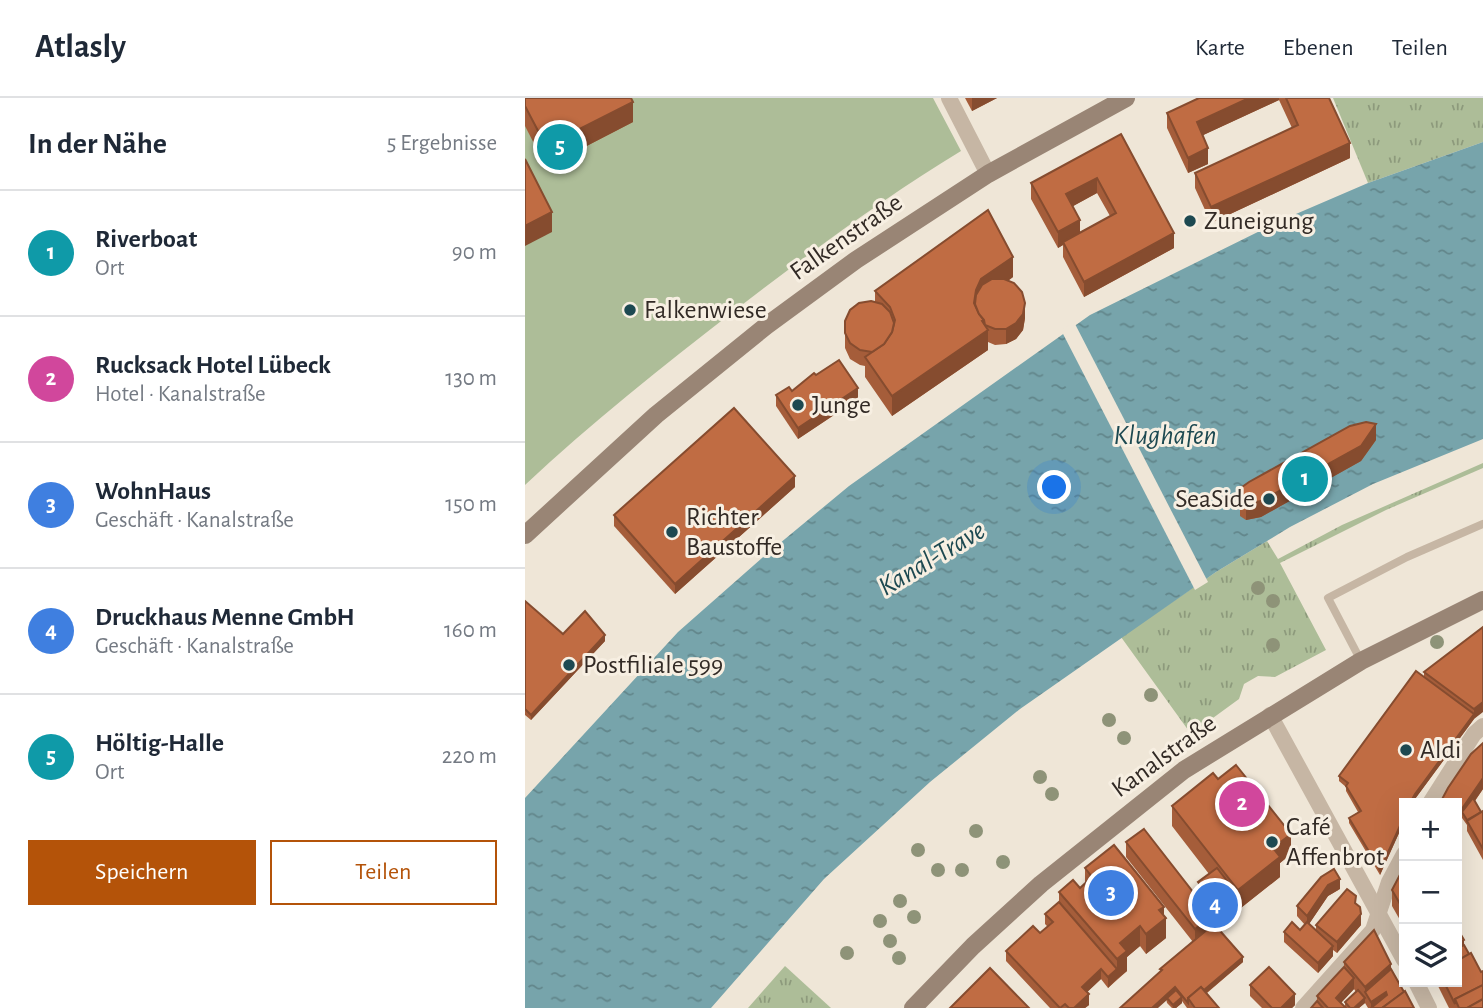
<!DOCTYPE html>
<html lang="de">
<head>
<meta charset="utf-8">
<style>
	:root { --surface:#fff; --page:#f6f6f7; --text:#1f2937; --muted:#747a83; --line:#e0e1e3; --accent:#b45309 }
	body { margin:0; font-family:"Alegreya Sans",sans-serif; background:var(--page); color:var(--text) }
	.controls { position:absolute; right:21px; bottom:21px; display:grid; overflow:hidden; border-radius:0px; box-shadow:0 7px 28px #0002 }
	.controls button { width:63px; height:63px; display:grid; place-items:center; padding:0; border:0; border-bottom:2px solid var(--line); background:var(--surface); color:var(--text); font:35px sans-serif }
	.you { position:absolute; left:530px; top:390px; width:24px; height:24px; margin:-18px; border:5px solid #fff; border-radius:50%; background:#1a73e8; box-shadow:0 0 0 10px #1a73e833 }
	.badge { display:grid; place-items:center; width:46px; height:46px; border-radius:50%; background:var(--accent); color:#fff; font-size:23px; font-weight:700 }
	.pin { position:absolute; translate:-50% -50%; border:4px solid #fff; box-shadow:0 2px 7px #0006 }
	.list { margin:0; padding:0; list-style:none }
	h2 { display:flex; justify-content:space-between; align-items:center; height:91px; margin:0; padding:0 28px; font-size:30px }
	h2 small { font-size:23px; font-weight:400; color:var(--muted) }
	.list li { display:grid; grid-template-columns:46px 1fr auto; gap:21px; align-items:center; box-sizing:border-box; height:126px; padding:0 28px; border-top:2px solid var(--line) }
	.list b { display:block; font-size:26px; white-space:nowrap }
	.list p { margin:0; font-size:23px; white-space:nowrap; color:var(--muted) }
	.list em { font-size:23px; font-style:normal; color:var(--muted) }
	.actions { display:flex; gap:14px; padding:21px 28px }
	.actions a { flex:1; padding:16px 0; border:2px solid var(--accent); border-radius:0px; text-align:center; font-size:24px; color:var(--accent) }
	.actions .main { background:var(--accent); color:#fff }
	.icon { flex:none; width:38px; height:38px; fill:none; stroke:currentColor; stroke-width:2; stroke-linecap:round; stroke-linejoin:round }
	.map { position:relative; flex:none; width:958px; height:910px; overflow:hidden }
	header { display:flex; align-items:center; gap:42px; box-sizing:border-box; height:98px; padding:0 35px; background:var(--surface); border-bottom:2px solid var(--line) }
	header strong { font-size:33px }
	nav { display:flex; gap:38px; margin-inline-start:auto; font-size:24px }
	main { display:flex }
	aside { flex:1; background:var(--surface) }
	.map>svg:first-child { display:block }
	.grass { fill:url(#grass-tufts) }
	.pitch { fill:#adbd98 }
	.water { fill:url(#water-ripples) }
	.pier { fill:#efe6d7 }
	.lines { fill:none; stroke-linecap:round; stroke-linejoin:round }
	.service { stroke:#c6b6a4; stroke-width:8 }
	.minor { stroke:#c6b6a4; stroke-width:16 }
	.secondary { stroke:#998575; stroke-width:18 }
	.tree { fill:#8e9378 }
	.wall { fill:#a55d3a; fill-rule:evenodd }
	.shaded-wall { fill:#864c2f }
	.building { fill:#c06c43; stroke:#864c2f; stroke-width:2 }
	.poi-dot { fill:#1d4951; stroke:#f7efe2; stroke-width:2.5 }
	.labels { text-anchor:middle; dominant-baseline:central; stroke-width:6; stroke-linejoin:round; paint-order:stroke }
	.poi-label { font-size:26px; fill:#322a25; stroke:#f7efe2; text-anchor:start }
	.street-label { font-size:26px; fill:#322a25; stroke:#f7efe2 }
	.water-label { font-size:28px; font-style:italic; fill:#1d4951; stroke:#f7efe2 }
</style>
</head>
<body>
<header>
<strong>Atlasly</strong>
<nav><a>Karte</a><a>Ebenen</a><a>Teilen</a></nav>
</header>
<main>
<aside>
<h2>In der Nähe<small>5 Ergebnisse</small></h2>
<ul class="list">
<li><span class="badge" style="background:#0f9aa8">1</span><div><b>Riverboat</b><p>Ort</p></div><em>90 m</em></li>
<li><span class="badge" style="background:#d1479c">2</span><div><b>Rucksack Hotel Lübeck</b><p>Hotel · Kanalstraße</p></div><em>130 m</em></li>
<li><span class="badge" style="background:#3f7fe0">3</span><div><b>WohnHaus</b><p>Geschäft · Kanalstraße</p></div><em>150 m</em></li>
<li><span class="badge" style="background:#3f7fe0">4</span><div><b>Druckhaus Menne GmbH</b><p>Geschäft · Kanalstraße</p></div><em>160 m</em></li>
<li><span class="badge" style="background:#0f9aa8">5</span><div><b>Höltig-Halle</b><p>Ort</p></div><em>220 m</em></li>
</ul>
<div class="actions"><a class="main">Speichern</a><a>Teilen</a></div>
</aside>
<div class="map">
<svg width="958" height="910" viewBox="0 0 958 910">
	<defs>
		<pattern id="grass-tufts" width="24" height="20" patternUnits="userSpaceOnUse" patternTransform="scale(1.75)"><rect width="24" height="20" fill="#adbd98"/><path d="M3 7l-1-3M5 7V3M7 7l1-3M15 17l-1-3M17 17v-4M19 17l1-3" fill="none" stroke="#8d9a7c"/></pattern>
		<pattern id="water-ripples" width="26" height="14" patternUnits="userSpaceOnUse" patternTransform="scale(1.75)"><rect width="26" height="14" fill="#77a4ab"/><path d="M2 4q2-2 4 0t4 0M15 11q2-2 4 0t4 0" fill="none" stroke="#62868b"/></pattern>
	</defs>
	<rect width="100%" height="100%" fill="#efe6d7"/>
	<g class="grass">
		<path d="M808,0H958V44L843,85Z"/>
		<path d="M958,365V370L861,412L755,465L801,552L750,579L733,578L719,586L714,601L666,636L596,539L691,474L742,443L753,461L817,427Z"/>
		<path d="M260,868L306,910H223Z"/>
	</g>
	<path class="pitch" d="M0,0H408L436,53C357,101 282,157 209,213C137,269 66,325 0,387Z"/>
	<path class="water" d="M958,44V341L848,386L765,429L691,474L495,611L405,684L299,781L186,910H0V700L153,534L237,460L324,388L565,217L757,122L843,85Z"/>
	<path class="pier" d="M549,224L683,484L670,492L536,232Z"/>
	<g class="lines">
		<path class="service" d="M836,563L803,500L882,459L958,426"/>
		<g class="minor">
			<path d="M424,0L463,76"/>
			<path d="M745,617L879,862"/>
			<path d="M905,705L949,636L958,628"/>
			<path d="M891,884L904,910"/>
			<path d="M778,910L848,832L864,784L879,756"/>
		</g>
		<g class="secondary">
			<path d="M0,437L131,317L241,228L331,162L463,76L601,0"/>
			<path d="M388,910L448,848L516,786L659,672L836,563L958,502"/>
		</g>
	</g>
	<g class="tree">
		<circle cx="733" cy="490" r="7"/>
		<circle cx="748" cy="503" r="7"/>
		<circle cx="912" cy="544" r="7"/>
		<circle cx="748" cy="547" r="7"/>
		<circle cx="626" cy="597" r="7"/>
		<circle cx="584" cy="622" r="7"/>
		<circle cx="599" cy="640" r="7"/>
		<circle cx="515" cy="679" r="7"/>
		<circle cx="527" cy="696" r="7"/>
		<circle cx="451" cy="733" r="7"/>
		<circle cx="393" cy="752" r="7"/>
		<circle cx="478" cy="764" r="7"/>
		<circle cx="413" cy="772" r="7"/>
		<circle cx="437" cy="772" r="7"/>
		<circle cx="375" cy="803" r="7"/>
		<circle cx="389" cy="819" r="7"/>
		<circle cx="355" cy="823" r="7"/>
		<circle cx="365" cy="843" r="7"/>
		<circle cx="322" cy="855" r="7"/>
		<circle cx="374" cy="860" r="7"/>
	</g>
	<g class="wall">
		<path d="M0,0L108,24L21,69L0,28Z"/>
		<path d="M440,0H472L447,13Z"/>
		<path d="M674,0H804L825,60L686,125L670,90V75L767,30L754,2L678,37L683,66L663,75L642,30V15Z"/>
		<path d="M596,36L649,150L559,199L538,159V147L533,150L506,101V85ZM572,95L585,118L555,134L548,108Z"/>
		<path d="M488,179L483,183L500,220L498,232L491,241L481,246L470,247L463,244V252L367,318L340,279V268L335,267L325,261L320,250V223L350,204V193Z"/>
		<path d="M267,293L333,301L273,341L251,308V297Z"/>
		<path d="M851,342L836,363L736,419L721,422L715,418V402Z"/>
		<path d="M270,389L150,496L89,428V417Z"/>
		<path d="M0,503L38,536L80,543L6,622L0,617Z"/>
		<path d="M958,529L949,621L890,701L879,705V724L855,777L824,725V720L833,714L821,693V689L814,683V678L899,579V574Z"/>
		<path d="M958,645V691L950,703L956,714L958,713V762L942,733V727L937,720L932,728Z"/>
		<path d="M693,681L766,756L755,765V779L692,829L718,864L682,895L694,910H662L657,903V905L651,910H647L642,905L635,871L668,844L601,759V744L672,799L673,798V784L684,776L647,728V708Z"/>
		<path d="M879,769V829L867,808V792Z"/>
		<path d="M560,770L639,818L641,840L621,856L615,848L602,859V873L583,890L576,881L562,894L564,907L560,910H525L481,863V853L515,835L523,829L520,826V816L534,804V794L555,790L560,785Z"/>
		<path d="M815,791L803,798L784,826L791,832V827L831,805L836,827L812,855L808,852V858L793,875L759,844V834L775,832L780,827L772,818V808Z"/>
		<path d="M939,847L958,910H924L911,884H932Z"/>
		<path d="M819,864L866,871L879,894L889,910H896H843L840,905L834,910H786L792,903V898L819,869ZM829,891L831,894L820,904V909L816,905Z"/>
		<path d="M725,887L770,907L767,910H737L725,898Z"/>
	</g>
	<g class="shaded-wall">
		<path d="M447,0H472L447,13Z"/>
		<path d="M724,0H754V2L672,40V24Z"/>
		<path d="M108,4V24L21,69V48Z"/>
		<path d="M825,45V60L686,125V109Z"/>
		<path d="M683,50V66L663,75V60Z"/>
		<path d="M572,80V95L541,112V96Z"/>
		<path d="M27,114V134L0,148V128Z"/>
		<path d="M555,122V138L538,144V147L533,150V134Z"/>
		<path d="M649,135V150L559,199V184Z"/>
		<path d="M488,159V179L456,201L449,210L451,192L456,181Z"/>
		<path d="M500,205V220L498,232L491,241L481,246V231Z"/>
		<path d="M459,222V235L463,232V252L367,318V298Z"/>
		<path d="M333,290V301L273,341V330Z"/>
		<path d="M851,326V342L836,363L736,419L721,422V406Z"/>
		<path d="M270,378V389L150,496V486Z"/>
		<path d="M80,537V543L6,622V617Z"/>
		<path d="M958,604V614L949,621L890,701L888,705H885L890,696L949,616V611Z"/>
		<path d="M958,680V691L939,718L937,714V720L932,728V718Z"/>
		<path d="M879,719V724L855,777V772Z"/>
		<path d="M766,736V756L755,765V779L670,846V831L713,797V792L748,750Z"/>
		<path d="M815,781V791L803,798L782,829V818L803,787Z"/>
		<path d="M639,809V822L641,820V840L621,856V836L634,812Z"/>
		<path d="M836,816V827L812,855V844Z"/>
		<path d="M615,828V848L602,859V873L592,881V861L595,845Z"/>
		<path d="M939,842V858L932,862V846Z"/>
		<path d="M808,848V858L793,875V865Z"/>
		<path d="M718,859V864L667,907L665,903Z"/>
		<path d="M866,866V882L840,894V889Z"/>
		<path d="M576,871V881L557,899V889Z"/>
		<path d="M592,871V881L583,890V879Z"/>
		<path d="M829,880V891L811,910V900Z"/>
		<path d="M650,889V895L642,900V902L633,910H627Z"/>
		<path d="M861,894V904L846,910V904Z"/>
		<path d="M564,896V907L560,910H549Z"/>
		<path d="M770,896V907L767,910H756Z"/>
		<path d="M657,899V905L651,910H648V907Z"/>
		<path d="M840,900V905L834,910H829Z"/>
	</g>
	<g class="building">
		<path d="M0,0H106L108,4L21,48L0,8Z"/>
		<path d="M674,0H724L672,24L683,50L663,60L642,15Z"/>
		<path d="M761,0H804L825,45L686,109L670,75L773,27Z"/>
		<path d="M596,36L649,135L559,184L538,144L591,115L572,80L541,96L555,122L533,134L506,85Z"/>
		<path d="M0,61L27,114L0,128Z"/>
		<path d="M463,112L488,159L456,181L451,192L449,205L454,216L459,222L457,223L463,232L367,298L340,259L359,246L367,234L370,222L365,209L350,193Z"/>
		<path d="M467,181H479L489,185L497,194L500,205L498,216L491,225L481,231H470L460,227L459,222L454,216L450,206L451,197L457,187Z"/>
		<path d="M346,203L357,206L365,214L369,225L367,234L359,246L347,254L335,252L325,245L320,235V223L325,212L334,205Z"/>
		<path d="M314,262L333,290L273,330L251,297L264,289L267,293L289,275L291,277Z"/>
		<path d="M209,310L270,378L150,486L89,417Z"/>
		<path d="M841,324L851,326L836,348L736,403L721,406L715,402L717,389L724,384L825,328Z"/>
		<path d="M0,503L38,536L60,513L80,537L6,617L0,611Z"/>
		<path d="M958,529V604L949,611L899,574Z"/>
		<path d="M891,573L949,616L890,696L885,705H879V719L855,772L824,720L836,713L821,688L823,685L814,678Z"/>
		<path d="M958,645V680L932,718V705H915L923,690L946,656Z"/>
		<path d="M711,667L766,736L748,750L755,759L713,792L647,708L688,675L693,681Z"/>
		<path d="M948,700L956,714L942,722L937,714Z"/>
		<path d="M958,713V751L942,723Z"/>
		<path d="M619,731L672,799L680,793L673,784L692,770L713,797L670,831L601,744Z"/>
		<path d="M589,747L639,809L634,812L641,820L621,836L615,828L595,845L602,853L592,861L534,794L548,782L555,790L567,779L560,770Z"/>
		<path d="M879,769V813L867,792Z"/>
		<path d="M809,771L815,781L803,787L782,818L772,808L796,779Z"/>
		<path d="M822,791L831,798L830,805L835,809L836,816L812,844L791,827Z"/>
		<path d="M534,804L592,871L583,879L576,871L557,889L564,896L549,910H544L540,906L535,910L481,853L508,828L515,835L528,824L520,816Z"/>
		<path d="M767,824L775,832L782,824L808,848L793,865L759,834Z"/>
		<path d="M689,826L718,859L679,892L676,889L663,900V905L650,889L627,910H595L637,872L635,871Z"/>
		<path d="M932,830L939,842L932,846Z"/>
		<path d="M849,832L866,866L840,889L819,864Z"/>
		<path d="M939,847L944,856L932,863V851Z"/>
		<path d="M946,855L956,874L958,873V887L930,901V906L919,884H932V863Z"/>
		<path d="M744,869L770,896L756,910H747L725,887Z"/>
		<path d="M819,869L829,880L811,900L821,910H803L792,898Z"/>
		<path d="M465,870L504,910H425Z"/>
		<path d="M866,871L879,894L857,910H846L862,897L861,894L846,904L840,894Z"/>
		<path d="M958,887V901L942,910H934L930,901Z"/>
		<path d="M676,889L694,910H670L663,900Z"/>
		<path d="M651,892L657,899L648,907L642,900Z"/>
		<path d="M833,892L840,900L829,910H825L820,904Z"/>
		<path d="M880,893L889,910H857Z"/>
		<path d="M958,901V910H942Z"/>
		<path d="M792,903L798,910H786Z"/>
	</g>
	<g class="poi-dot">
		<circle cx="665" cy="123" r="7"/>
		<circle cx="105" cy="212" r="7"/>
		<circle cx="273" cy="307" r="7"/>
		<circle cx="744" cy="401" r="7"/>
		<circle cx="147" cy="434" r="7"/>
		<circle cx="44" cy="567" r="7"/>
		<circle cx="881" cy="652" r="7"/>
		<circle cx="747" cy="744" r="7"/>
	</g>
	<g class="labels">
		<g class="poi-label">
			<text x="679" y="123">Zuneigung</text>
			<text x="119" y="212">Falkenwiese</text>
			<text x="287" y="307">Junge</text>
			<text x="730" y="401" text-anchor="end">SeaSide</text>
			<text x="161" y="419">Richter<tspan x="161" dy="30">Baustoffe</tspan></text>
			<text x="58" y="567">Postfiliale 599</text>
			<text x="895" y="652">Aldi</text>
			<text x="761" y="729">Café<tspan x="761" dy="30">Affenbrot</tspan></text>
		</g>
		<g class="street-label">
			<text transform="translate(321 139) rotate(-35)">Falkenstraße</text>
			<text transform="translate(639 658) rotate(-36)">Kanalstraße</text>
		</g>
		<g class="water-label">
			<text x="640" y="338">Klughafen</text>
			<text transform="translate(407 461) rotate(-31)">Kanal-Trave</text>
		</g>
	</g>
</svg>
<div class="controls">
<button>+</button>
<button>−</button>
<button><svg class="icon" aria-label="layers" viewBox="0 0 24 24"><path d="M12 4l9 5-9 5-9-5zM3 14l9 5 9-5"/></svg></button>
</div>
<div class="you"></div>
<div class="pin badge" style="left:780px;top:381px;background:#0f9aa8">1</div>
<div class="pin badge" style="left:717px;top:706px;background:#d1479c">2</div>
<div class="pin badge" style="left:586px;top:795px;background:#3f7fe0">3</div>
<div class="pin badge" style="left:690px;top:807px;background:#3f7fe0">4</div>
<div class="pin badge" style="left:35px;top:49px;background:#0f9aa8">5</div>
</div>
</main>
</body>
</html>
